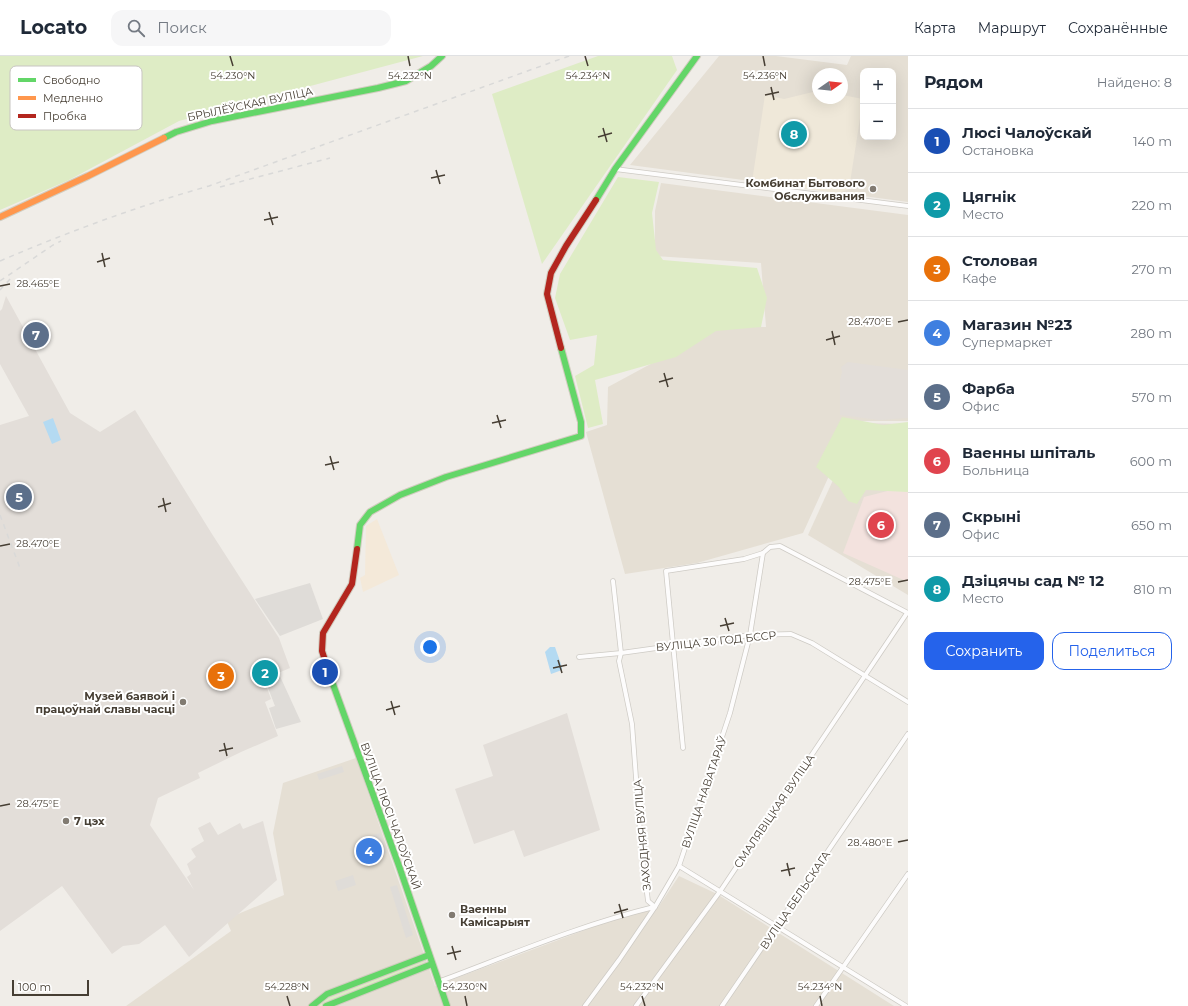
<!DOCTYPE html>
<html lang="ru">
<head>
<meta charset="utf-8">
<style>
	:root { --surface:#fff; --page:#f6f6f7; --text:#1f2937; --muted:#747a83; --line:#e0e1e3; --accent:#2563eb }
	body { margin:0; font-family:Montserrat,sans-serif; background:var(--page); color:var(--text) }
	.controls { position:absolute; right:12px; top:12px; display:grid; overflow:hidden; border-radius:8px; box-shadow:0 4px 16px #0002 }
	.controls button { width:36px; height:36px; display:grid; place-items:center; padding:0; border:0; border-bottom:1px solid var(--line); background:var(--surface); color:var(--text); font:20px sans-serif }
	.compass { position:absolute; left:812px; top:12px; width:36px; height:36px; border-radius:50%; background:var(--surface); box-shadow:0 4px 16px #0002; rotate:76deg }
	.scale { position:absolute; left:12px; bottom:10px; width:77px; box-sizing:border-box; padding-left:4px; border:2px solid #463e33; border-top:0; font-size:11px; line-height:14px; white-space:nowrap; color:#463e33; -webkit-text-stroke:3px #fff; paint-order:stroke }
	.you { position:absolute; left:430px; top:591px; width:14px; height:14px; margin:-10px; border:3px solid #fff; border-radius:50%; background:#1a73e8; box-shadow:0 0 0 6px #1a73e833 }
	.badge { display:grid; place-items:center; width:26px; height:26px; border-radius:50%; background:var(--accent); color:#fff; font-size:13px; font-weight:700 }
	.pin { position:absolute; translate:-50% -50%; border:2px solid #fff; box-shadow:0 1px 4px #0006 }
	.list { margin:0; padding:0; list-style:none }
	h2 { display:flex; justify-content:space-between; align-items:center; height:52px; margin:0; padding:0 16px; font-size:17px }
	h2 small { font-size:13px; font-weight:400; color:var(--muted) }
	.list li { display:grid; grid-template-columns:26px 1fr auto; gap:12px; align-items:center; box-sizing:border-box; height:64px; padding:0 16px; border-top:1px solid var(--line) }
	.list b { display:block; font-size:15px; white-space:nowrap }
	.list p { margin:0; font-size:13px; white-space:nowrap; color:var(--muted) }
	.list em { font-size:13px; font-style:normal; color:var(--muted) }
	.actions { display:flex; gap:8px; padding:12px 16px }
	.actions a { flex:1; padding:9px 0; border:1px solid var(--accent); border-radius:12px; text-align:center; font-size:14px; color:var(--accent) }
	.actions .main { background:var(--accent); color:#fff }
	.icon { flex:none; width:22px; height:22px; fill:none; stroke:currentColor; stroke-width:2; stroke-linecap:round; stroke-linejoin:round }
	.map { position:relative; flex:none; width:908px; height:950px; overflow:hidden }
	header { display:flex; align-items:center; gap:24px; box-sizing:border-box; height:56px; padding:0 20px; background:var(--surface); border-bottom:1px solid var(--line) }
	header strong { font-size:19px }
	nav { display:flex; gap:22px; margin-inline-start:auto; font-size:14px }
	.search { width:280px; height:36px; background:var(--page); display:flex; align-items:center; gap:10px; box-sizing:border-box; padding:0 14px; border-radius:12px; color:var(--muted); font-size:15px }
	main { display:flex }
	aside { flex:1; background:var(--surface) }
	.map>svg:first-child { display:block }
	.residential { fill:#e5dfd4; fill-rule:evenodd }
	.commercial { fill:#f4e9d9 }
	.industrial { fill:#e3ded9 }
	.education { fill:#efe8d9 }
	.medical { fill:#f3e2de }
	.green { fill:#deecc5 }
	.parking { fill:#dfdcd8 }
	.water { fill:#b4daf2 }
	.lines { fill:none; stroke-linecap:round; stroke-linejoin:round }
	.street-casing { stroke:#cecbc5; stroke-width:5.5 }
	.fast-casing { stroke:#d1ccbf; stroke-width:8 }
	.slow-casing { stroke:#d1ccbf; stroke-width:8 }
	.jam-casing { stroke:#d1ccbf; stroke-width:8 }
	.street { stroke:#fdfcfc; stroke-width:4 }
	.fast { stroke:#63d668; stroke-width:6 }
	.slow { stroke:#ff974d; stroke-width:6 }
	.jam { stroke:#b3261e; stroke-width:6 }
	.rail { stroke:#d9d9d8; stroke-width:1.5; stroke-dasharray:5 5; stroke-linecap:butt }
	.ticks { fill:none; stroke:#463e33; stroke-width:1.5 }
	.poi-dot { fill:#827b72; stroke:#fff; stroke-width:1.5 }
	.labels { text-anchor:middle; dominant-baseline:central; stroke-width:4; stroke-linejoin:round; paint-order:stroke }
	.street-label { font-size:11px; fill:#463e33; stroke:#fff }
	.poi-label { font-size:11px; font-weight:bold; fill:#463e33; stroke:#fff; text-anchor:end }
	.key { fill:#fff; stroke:#c8c5c2; stroke-width:1 }
	.key-label { font-size:11px; fill:#463e33 }
	.ticks-label { font-size:10px; text-anchor:middle; fill:#463e33; stroke:#fff; stroke-width:4; stroke-linejoin:round; paint-order:stroke }
</style>
</head>
<body>
<header>
<strong>Locato</strong>
<div class="search"><svg class="icon" aria-label="search" viewBox="0 0 24 24"><circle cx="10" cy="10" r="6"/><path d="M15 15l6 6"/></svg>Поиск</div>
<nav><a>Карта</a><a>Маршрут</a><a>Сохранённые</a></nav>
</header>
<main>
<div class="map">
<svg width="908" height="950" viewBox="0 0 908 950">
	<rect width="100%" height="100%" fill="#f0ede8"/>
	<g class="residential">
		<path d="M719,0H776L847,9L851,0H908V146L630,109ZM863,15H893V81H863ZM818,18H842V42H818Z"/>
		<path d="M661,127L908,159V365H854L803,477L697,507L625,518L586,376L607,369L608,331L721,270L766,271L761,207L655,200V155Z"/>
		<path d="M859,367L908,368V539L808,479Z"/>
		<path d="M356,702L435,930L617,862L657,853L679,820L717,838L894,950H126L231,875L226,863L284,839L273,777L283,727Z"/>
	</g>
	<path class="commercial" d="M377,463L399,519L363,536L360,522L365,519L366,470Z"/>
	<g class="industrial">
		<path d="M6,240L70,357L100,376L135,354L212,478L279,582L290,612L264,623L271,643L265,646L278,680L241,696L198,717L200,722L158,742L150,769L194,834L187,821L191,818L187,808L196,801L191,793L204,785L198,772L210,766L218,779L240,767L243,773L263,765L277,824L189,901L165,869L139,888L123,890L112,898L62,830L0,875V369L29,360L0,308V255L2,253Z"/>
		<path d="M848,306L908,314V362L879,364L840,359V324L842,316L841,311Z"/>
		<path d="M567,657L600,774L524,801L514,774L474,788L455,733L493,720L483,689Z"/>
	</g>
	<path class="education" d="M817,35H818V42H842V39L863,43L849,133L839,137L752,126L765,39L784,43Z"/>
	<path class="medical" d="M908,425V526L843,497L864,441L903,431Z"/>
	<g class="green">
		<path d="M0,0H423L179,65L69,124L0,154Z"/>
		<path d="M598,0H672L677,14L542,208L492,38Z"/>
		<path d="M618,121L659,126L652,157L656,194L663,204L757,212L767,242L761,271L716,275L676,301L595,324L603,368L588,372L575,320L594,309L597,279L570,284L555,242L560,218Z"/>
		<path d="M842,361L883,369L908,366V436L866,434L857,448L848,445L839,431L816,411Z"/>
		<path d="M423,905V908L326,946L322,950H318L326,943Z"/>
	</g>
	<g class="parking">
		<path d="M310,527L323,563L280,580L255,543Z"/>
		<path d="M279,618L301,666L276,673L269,652L275,650L265,624Z"/>
		<path d="M342,710L344,716L319,724L317,718Z"/>
		<path d="M380,777L387,797L381,799L373,779Z"/>
		<path d="M353,819L356,829L338,835L335,825Z"/>
		<path d="M397,829L413,879L406,882L390,831Z"/>
	</g>
	<g class="water">
		<path d="M53,362L61,384L52,388L43,366Z"/>
		<path d="M550,591H555L562,611V614L551,618L545,596Z"/>
	</g>
	<g class="lines">
		<g class="street-casing">
			<g id="street">
				<path d="M615,113L908,150"/>
				<path d="M613,525L621,597L619,605L632,668L641,789L648,845L655,851"/>
				<path d="M579,601L621,597L750,579L791,578L812,587L908,646"/>
				<path d="M683,692L666,515L744,503L763,497L770,491L780,490L908,557"/>
				<path d="M679,810L906,950"/>
				<path d="M438,926C510,899 580,869 654,851"/>
				<path d="M585,950L619,904L655,851L679,810L730,657L750,579L763,497"/>
				<path d="M636,950L721,834L907,557"/>
				<path d="M722,950L908,678"/>
				<path d="M816,950L908,818"/>
			</g>
		</g>
		<g class="fast-casing">
			<g id="fast">
				<path d="M164,82L176,76L212,65L378,32L406,25L431,10L442,0"/>
				<path d="M596,144L615,113L697,0"/>
				<path d="M357,493L360,469L370,456L400,439L446,421L581,380V366L561,292"/>
				<path d="M330,620L399,810L447,950"/>
				<path d="M312,950L327,938L429,899"/>
				<path d="M326,950L432,908"/>
			</g>
		</g>
		<g class="slow-casing">
			<path id="slow" d="M0,161L88,120L164,82"/>
		</g>
		<g class="jam-casing">
			<g id="jam">
				<path d="M561,292L547,238L551,217L566,190L596,144"/>
				<path d="M330,620L322,595L323,577L352,528L357,493"/>
			</g>
		</g>
		<use href="#street" class="street"/>
		<use href="#fast" class="fast"/>
		<use href="#slow" class="slow"/>
		<use href="#jam" class="jam"/>
		<g class="rail">
			<path d="M220,131L330,102"/>
			<path d="M0,205C68,176 138,150 209,130L569,0"/>
			<path d="M0,225L53,189L61,185"/>
			<path d="M0,234L11,222"/>
			<path d="M0,459L20,512"/>
		</g>
	</g>
	<path class="ticks" d="M230,0L233,10M408,0L410,10M585,0L588,10M763,0L765,10M771,31L774,44M765,39L779,36M603,72L607,86M598,81L612,77M436,114L440,128M431,122L445,119M269,156L273,169M264,164L278,161M102,197L105,211M97,206L110,202M0,230L10,228M898,266L908,264M832,275L835,289M826,284L840,280M664,317L668,331M659,326L673,322M497,359L501,372M492,367L506,364M330,400L334,414M325,409L339,406M163,442L166,456M158,451L171,447M0,490L10,488M898,526L908,524M725,562L729,575M720,570L734,567M558,604L562,617M553,612L567,609M391,645L395,659M386,654L400,650M224,687L227,700M219,695L233,692M0,750L10,748M898,786L908,784M787,807L790,820M781,815L795,812M619,848L623,862M614,857L628,853M452,890L456,904M447,898L461,895M287,940L290,950M465,940L467,950M642,940L645,950M820,940L822,950"/>
	<g class="poi-dot">
		<circle cx="873" cy="133" r="4"/>
		<circle cx="183" cy="646" r="4"/>
		<circle cx="66" cy="765" r="4"/>
		<circle cx="452" cy="859" r="4"/>
	</g>
	<g class="labels">
		<g class="street-label">
			<text transform="translate(250 48) rotate(-12)">БРЫЛЁЎСКАЯ ВУЛІЦА</text>
			<text transform="translate(716 585) rotate(-6)">ВУЛІЦА 30 ГОД БССР</text>
			<text transform="translate(704 736) rotate(-71)">ВУЛІЦА НАВАТАРАЎ</text>
			<text transform="translate(774 755) rotate(-56)">СМАЛЯВІЦКАЯ ВУЛІЦА</text>
			<text transform="translate(391 760) rotate(70)">ВУЛІЦА ЛЮСІ ЧАЛОЎСКАЙ</text>
			<text transform="translate(642 779) rotate(-95)">ЗАХОДНЯЯ ВУЛІЦА</text>
			<text transform="translate(795 844) rotate(-56)">ВУЛІЦА БЕЛЬСКАГА</text>
		</g>
		<g class="poi-label">
			<text x="865" y="127">Комбинат Бытового<tspan x="865" dy="13">Обслуживания</tspan></text>
			<text x="175" y="640">Музей баявой і<tspan x="175" dy="13">працоўнай славы часці</tspan></text>
			<text x="74" y="765" text-anchor="start">7 цэх</text>
			<text x="460" y="853" text-anchor="start">Ваенны<tspan x="460" dy="13">Камісарыят</tspan></text>
		</g>
	</g>
	<rect x="10" y="10" width="132" height="64" rx="6" class="key"/>
	<rect x="18" y="22" width="18" height="4" fill="#63d668"/>
	<rect x="18" y="40" width="18" height="4" fill="#ff974d"/>
	<rect x="18" y="58" width="18" height="4" fill="#b3261e"/>
	<g class="key-label">
		<text x="43" y="28">Свободно</text>
		<text x="43" y="46">Медленно</text>
		<text x="43" y="64">Пробка</text>
	</g>
	<g class="ticks-label">
		<text x="233" y="23">54.230°N</text>
		<text x="410" y="23">54.232°N</text>
		<text x="588" y="23">54.234°N</text>
		<text x="765" y="23">54.236°N</text>
		<text x="38" y="231">28.465°E</text>
		<text x="870" y="269">28.470°E</text>
		<text x="38" y="491">28.470°E</text>
		<text x="870" y="529">28.475°E</text>
		<text x="38" y="751">28.475°E</text>
		<text x="870" y="790">28.480°E</text>
		<text x="287" y="934">54.228°N</text>
		<text x="465" y="934">54.230°N</text>
		<text x="642" y="934">54.232°N</text>
		<text x="820" y="934">54.234°N</text>
	</g>
</svg>
<div class="controls">
<button>+</button>
<button>−</button>
</div>
<svg class="compass" viewBox="-18 -18 36 36"><path d="M0-13l5 13h-10z" fill="#e53935"/><path d="M0 13l5-13h-10z" fill="#747a83"/></svg>
<div class="scale">100 m</div>
<div class="you"></div>
<div class="pin badge" style="left:325px;top:616px;background:#1a4fb4">1</div>
<div class="pin badge" style="left:265px;top:617px;background:#0f9aa8">2</div>
<div class="pin badge" style="left:221px;top:620px;background:#e8710a">3</div>
<div class="pin badge" style="left:369px;top:795px;background:#3f7fe0">4</div>
<div class="pin badge" style="left:19px;top:441px;background:#5c6f8a">5</div>
<div class="pin badge" style="left:881px;top:469px;background:#e0444e">6</div>
<div class="pin badge" style="left:36px;top:279px;background:#5c6f8a">7</div>
<div class="pin badge" style="left:794px;top:78px;background:#0f9aa8">8</div>
</div>
<aside>
<h2>Рядом<small>Найдено: 8</small></h2>
<ul class="list">
<li><span class="badge" style="background:#1a4fb4">1</span><div><b>Люсі Чалоўскай</b><p>Остановка</p></div><em>140 m</em></li>
<li><span class="badge" style="background:#0f9aa8">2</span><div><b>Цягнік</b><p>Место</p></div><em>220 m</em></li>
<li><span class="badge" style="background:#e8710a">3</span><div><b>Столовая</b><p>Кафе</p></div><em>270 m</em></li>
<li><span class="badge" style="background:#3f7fe0">4</span><div><b>Магазин №23</b><p>Супермаркет</p></div><em>280 m</em></li>
<li><span class="badge" style="background:#5c6f8a">5</span><div><b>Фарба</b><p>Офис</p></div><em>570 m</em></li>
<li><span class="badge" style="background:#e0444e">6</span><div><b>Ваенны шпіталь</b><p>Больница</p></div><em>600 m</em></li>
<li><span class="badge" style="background:#5c6f8a">7</span><div><b>Скрыні</b><p>Офис</p></div><em>650 m</em></li>
<li><span class="badge" style="background:#0f9aa8">8</span><div><b>Дзіцячы сад № 12</b><p>Место</p></div><em>810 m</em></li>
</ul>
<div class="actions"><a class="main">Сохранить</a><a>Поделиться</a></div>
</aside>
</main>
</body>
</html>
